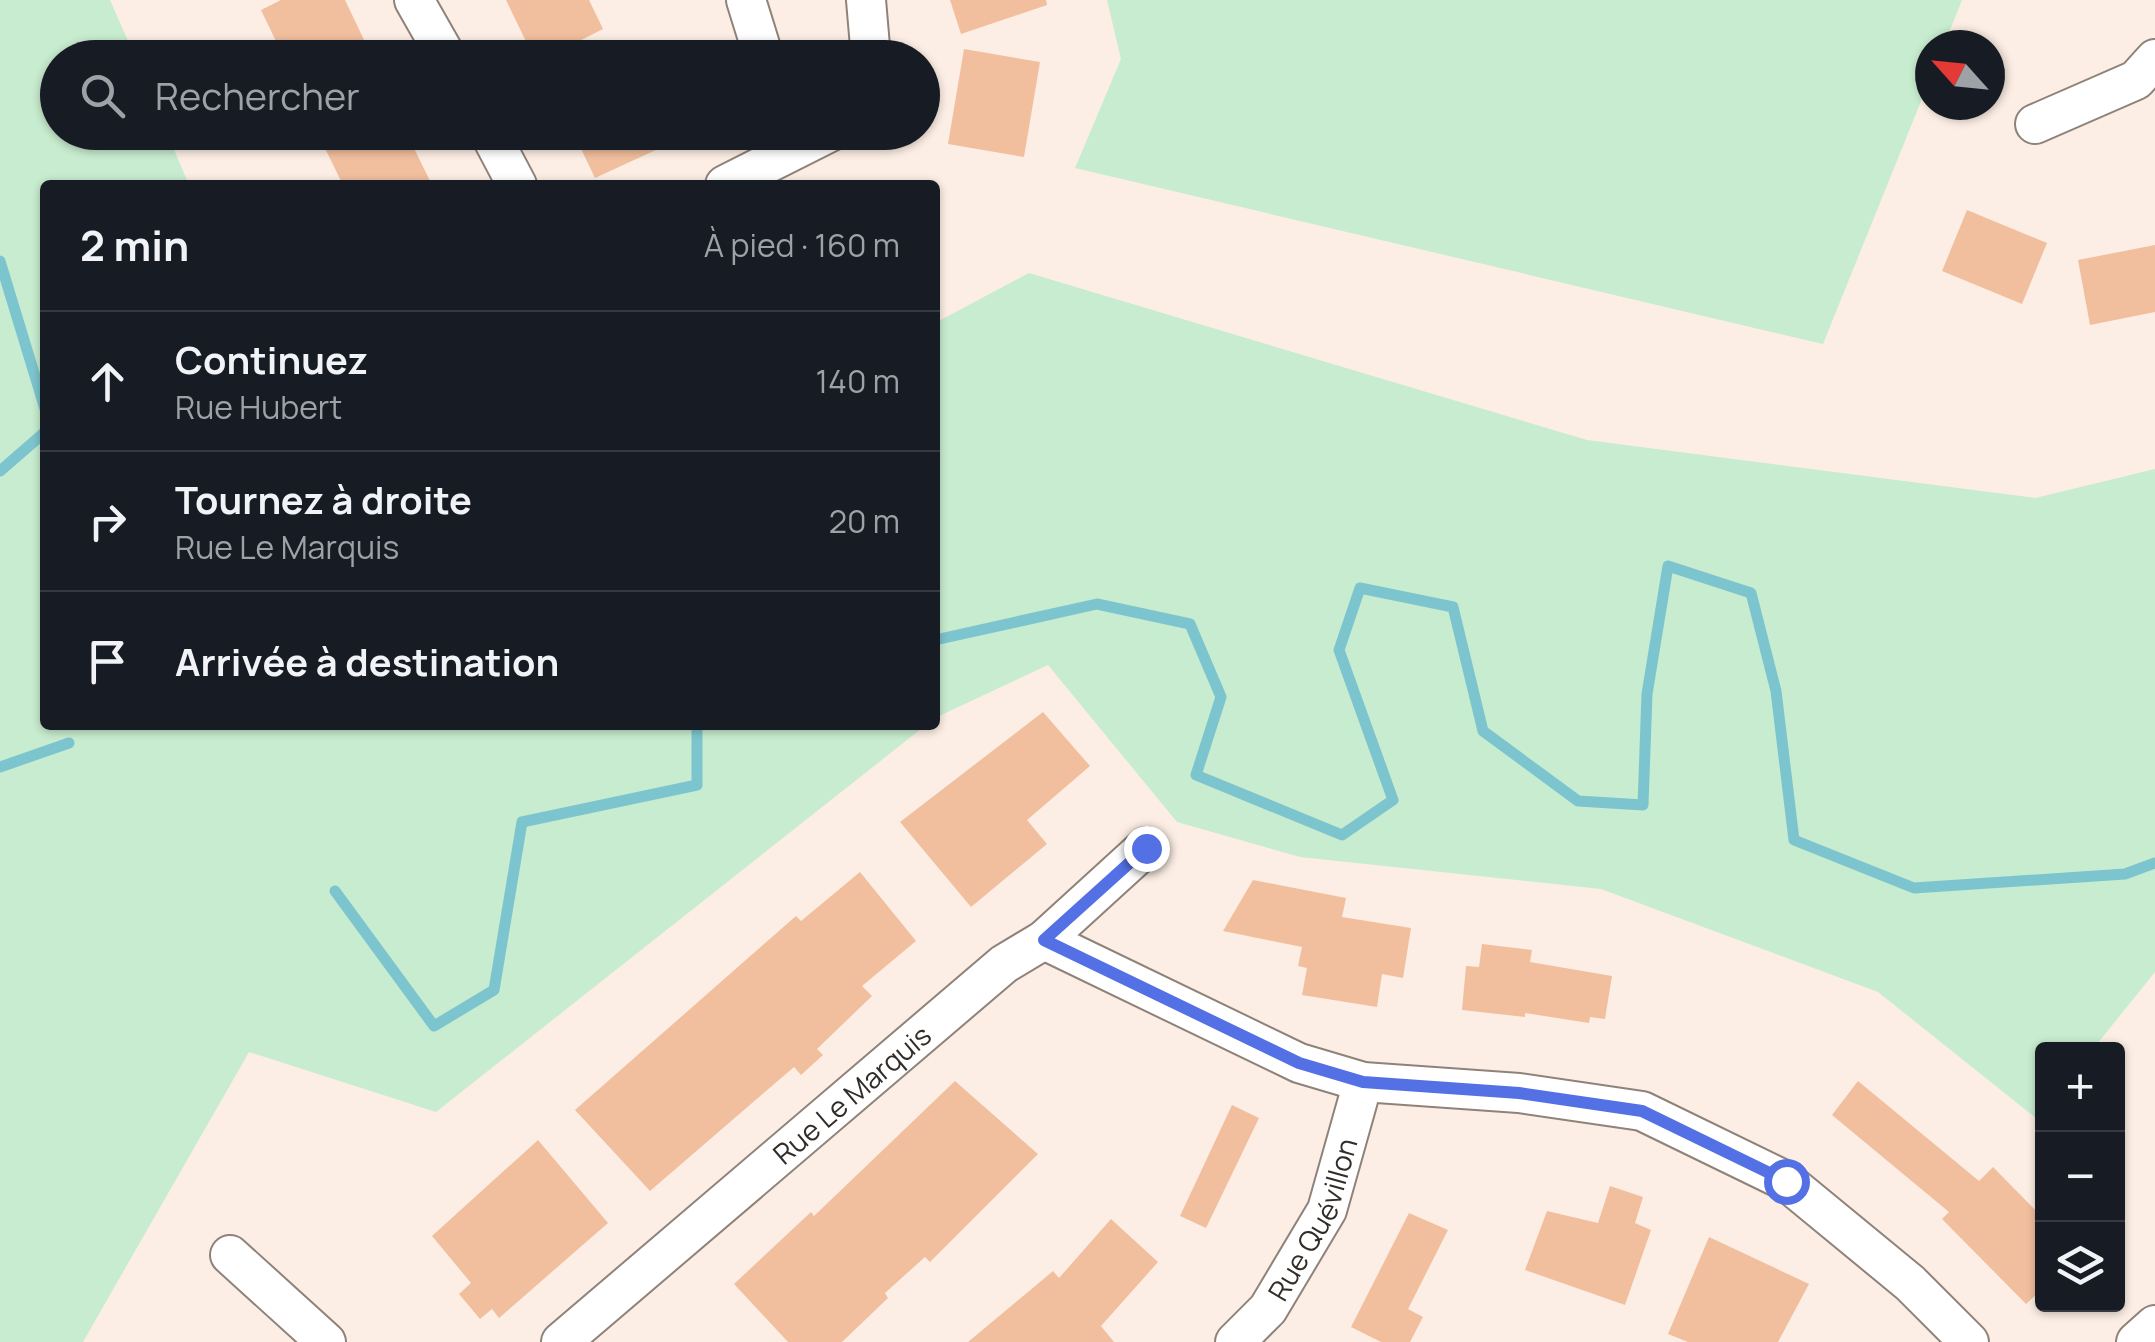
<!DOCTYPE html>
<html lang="fr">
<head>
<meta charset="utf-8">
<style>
	:root { --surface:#171b24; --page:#20242c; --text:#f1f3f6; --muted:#9ea1a6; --line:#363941 }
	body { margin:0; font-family:Manrope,sans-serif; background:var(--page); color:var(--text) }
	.controls { position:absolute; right:30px; bottom:30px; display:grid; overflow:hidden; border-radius:10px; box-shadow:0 2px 8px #0004 }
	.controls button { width:90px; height:90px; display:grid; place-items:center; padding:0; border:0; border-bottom:2px solid var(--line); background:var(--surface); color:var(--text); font:50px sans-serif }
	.compass { position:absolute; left:1915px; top:30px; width:90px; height:90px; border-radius:50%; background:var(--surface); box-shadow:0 2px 8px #0004; rotate:297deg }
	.stop { position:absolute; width:30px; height:30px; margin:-22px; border:8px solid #5370e5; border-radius:50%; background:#fff }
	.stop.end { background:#5370e5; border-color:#fff; box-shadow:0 2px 10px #0008 }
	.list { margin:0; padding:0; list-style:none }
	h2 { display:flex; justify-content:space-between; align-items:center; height:130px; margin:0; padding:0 40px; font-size:42px }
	h2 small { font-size:32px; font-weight:400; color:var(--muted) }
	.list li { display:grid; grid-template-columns:65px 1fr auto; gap:30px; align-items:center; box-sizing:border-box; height:140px; padding:0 40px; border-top:2px solid var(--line) }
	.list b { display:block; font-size:38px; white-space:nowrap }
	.list p { margin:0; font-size:32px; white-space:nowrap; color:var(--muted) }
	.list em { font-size:32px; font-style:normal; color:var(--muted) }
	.icon { flex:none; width:55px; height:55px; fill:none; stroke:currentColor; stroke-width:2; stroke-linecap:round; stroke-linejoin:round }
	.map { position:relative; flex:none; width:2155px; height:1342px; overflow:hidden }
	.search { position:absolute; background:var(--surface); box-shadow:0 2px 8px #0004; left:40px; top:40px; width:900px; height:110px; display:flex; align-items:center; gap:25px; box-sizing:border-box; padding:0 35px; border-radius:55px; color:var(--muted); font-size:38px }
	.panel { position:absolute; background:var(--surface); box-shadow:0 2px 8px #0004; left:40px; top:180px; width:900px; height:550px; border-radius:10px }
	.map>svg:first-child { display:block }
	.green { fill:#c8eccf }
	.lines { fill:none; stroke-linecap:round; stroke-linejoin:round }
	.stream { stroke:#7dc5ce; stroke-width:11 }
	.building { fill:#f1bf9e }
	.minor-casing { stroke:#8f8279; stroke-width:42 }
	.minor { stroke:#fff; stroke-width:38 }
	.route { stroke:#5370e5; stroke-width:12 }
	.labels { text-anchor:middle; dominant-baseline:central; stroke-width:9; stroke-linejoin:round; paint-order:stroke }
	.street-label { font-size:28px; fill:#322d29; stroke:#fefefe }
</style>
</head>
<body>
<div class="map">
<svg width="2155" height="1342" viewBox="0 0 2155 1342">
	<rect width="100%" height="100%" fill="#fceee4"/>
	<g class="green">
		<path d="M0,0H110L135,57L58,58V132L167,133L189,185H45V725H926L436,1112L249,1052L83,1342H0Z"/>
		<path d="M1107,0H1962L1944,45H1930V79L1823,344L1075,168L1121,59Z"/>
		<path d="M1029,273L1587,440L2035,498L2155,469V972L2093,1049L2042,1050V1111L2037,1119L1878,992L1601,889L1300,857L1177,822L1048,665L935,718V323Z"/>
	</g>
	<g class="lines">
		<g class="stream">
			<path d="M0,261L45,409"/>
			<path d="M0,471L45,432"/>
			<path d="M935,640L1097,604L1190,624L1221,697L1196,775L1342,835L1393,800L1339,650L1360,588L1453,607L1483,731L1578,801L1643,805L1647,694L1668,566L1751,593L1776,691L1794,840L1914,888L2125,874L2155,863"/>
			<path d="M0,767L69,743"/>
			<path d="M335,891L434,1026L494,990L522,822L697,785V725"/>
		</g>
	</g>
	<g class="building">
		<path d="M281,0H345L366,44L337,58H284L261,10Z"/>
		<path d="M506,0H589L603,29L546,58H534Z"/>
		<path d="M950,0H1046L1047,5L961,34Z"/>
		<path d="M964,49L1040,62L1024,157L948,144Z"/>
		<path d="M317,132H406L432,185H343Z"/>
		<path d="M573,132H695L595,178Z"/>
		<path d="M1967,210L2047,243L2022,304L1942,271Z"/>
		<path d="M2155,245V312L2090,325L2078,260Z"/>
		<path d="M1043,712L1090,766L1027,820L1047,844L971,907L900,822Z"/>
		<path d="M860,872L916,941L862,986L872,996L817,1049L823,1055L801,1075L794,1067L650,1191L575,1110L796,916L801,921Z"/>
		<path d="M1253,880L1346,898L1342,917L1411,928L1403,978L1382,974L1377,1007L1302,995L1307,968L1298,966L1302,947L1223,931Z"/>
		<path d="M1482,944L1532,950L1530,962L1612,976L1605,1019L1590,1017L1589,1023L1525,1013V1017L1462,1010L1466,966L1479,967Z"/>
		<path d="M955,1081L1038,1154L930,1262L925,1257L885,1293L888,1298L842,1342H788L734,1284L811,1212L814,1216Z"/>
		<path d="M1858,1081L1979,1181L1993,1167L2042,1217V1289L2026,1304L1942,1219L1949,1212L1832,1115Z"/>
		<path d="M1232,1105L1259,1118L1206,1228L1180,1216Z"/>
		<path d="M538,1140L608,1223L499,1318L492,1309L480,1319L459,1294L471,1283L432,1236Z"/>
		<path d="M1610,1186L1643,1197L1635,1223L1651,1230L1625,1305L1525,1270L1547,1211L1598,1223Z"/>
		<path d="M1409,1213L1448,1230L1408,1309L1423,1317L1410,1342H1381L1351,1327Z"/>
		<path d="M1111,1219L1158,1262L1101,1326L1114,1342H968L1053,1271L1059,1278Z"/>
		<path d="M1709,1237L1809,1284L1778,1342H1688L1668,1334Z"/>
	</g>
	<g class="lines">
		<g class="minor-casing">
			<g id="minor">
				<path d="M414,0L447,58"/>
				<path d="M746,0L764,58"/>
				<path d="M866,0L871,58"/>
				<path d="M2035,124L2136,80L2155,59"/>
				<path d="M489,132L517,185"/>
				<path d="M725,185L830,132"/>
				<path d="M1044,940L1299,1063L1363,1082L1519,1093L1642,1111L1786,1181L1910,1283L1969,1342"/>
				<path d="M230,1255L326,1342"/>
				<path id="s1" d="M561,1342L1004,964L1044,940L1146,847"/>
				<path id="s2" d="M1235,1342L1268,1309L1327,1210L1363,1082"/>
				<path d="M2136,1342L2155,1325"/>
			</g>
		</g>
		<use href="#minor" class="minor"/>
	</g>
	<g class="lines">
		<path class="route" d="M1146,848L1044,940L1299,1063L1363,1082L1519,1093L1642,1111L1786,1181"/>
	</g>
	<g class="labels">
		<g class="street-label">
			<text stroke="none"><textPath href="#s1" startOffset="382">Rue Le Marquis</textPath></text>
			<text stroke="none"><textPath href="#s2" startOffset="148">Rue Quévillon</textPath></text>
		</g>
	</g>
</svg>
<div class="controls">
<button>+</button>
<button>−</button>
<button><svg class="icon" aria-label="layers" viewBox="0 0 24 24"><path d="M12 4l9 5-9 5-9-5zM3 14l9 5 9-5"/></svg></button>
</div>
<svg class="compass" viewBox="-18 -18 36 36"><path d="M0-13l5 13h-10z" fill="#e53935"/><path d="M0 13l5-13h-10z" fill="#9ea1a6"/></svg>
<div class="stop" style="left:1786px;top:1181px"></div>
<div class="stop end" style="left:1146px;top:848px"></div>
<div class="search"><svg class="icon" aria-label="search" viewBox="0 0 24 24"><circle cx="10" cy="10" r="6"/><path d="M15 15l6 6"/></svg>Rechercher</div>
<section class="panel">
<h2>2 min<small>À pied · 160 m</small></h2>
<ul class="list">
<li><svg class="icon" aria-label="ahead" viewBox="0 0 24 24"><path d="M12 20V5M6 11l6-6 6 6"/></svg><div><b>Continuez</b><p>Rue Hubert</p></div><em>140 m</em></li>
<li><svg class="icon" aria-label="right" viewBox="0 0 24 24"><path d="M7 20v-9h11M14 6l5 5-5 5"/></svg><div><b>Tournez à droite</b><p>Rue Le Marquis</p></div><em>20 m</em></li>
<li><svg class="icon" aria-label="arrive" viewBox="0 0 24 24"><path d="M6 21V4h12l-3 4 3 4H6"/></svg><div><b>Arrivée à destination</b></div></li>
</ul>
</section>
</div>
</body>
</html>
